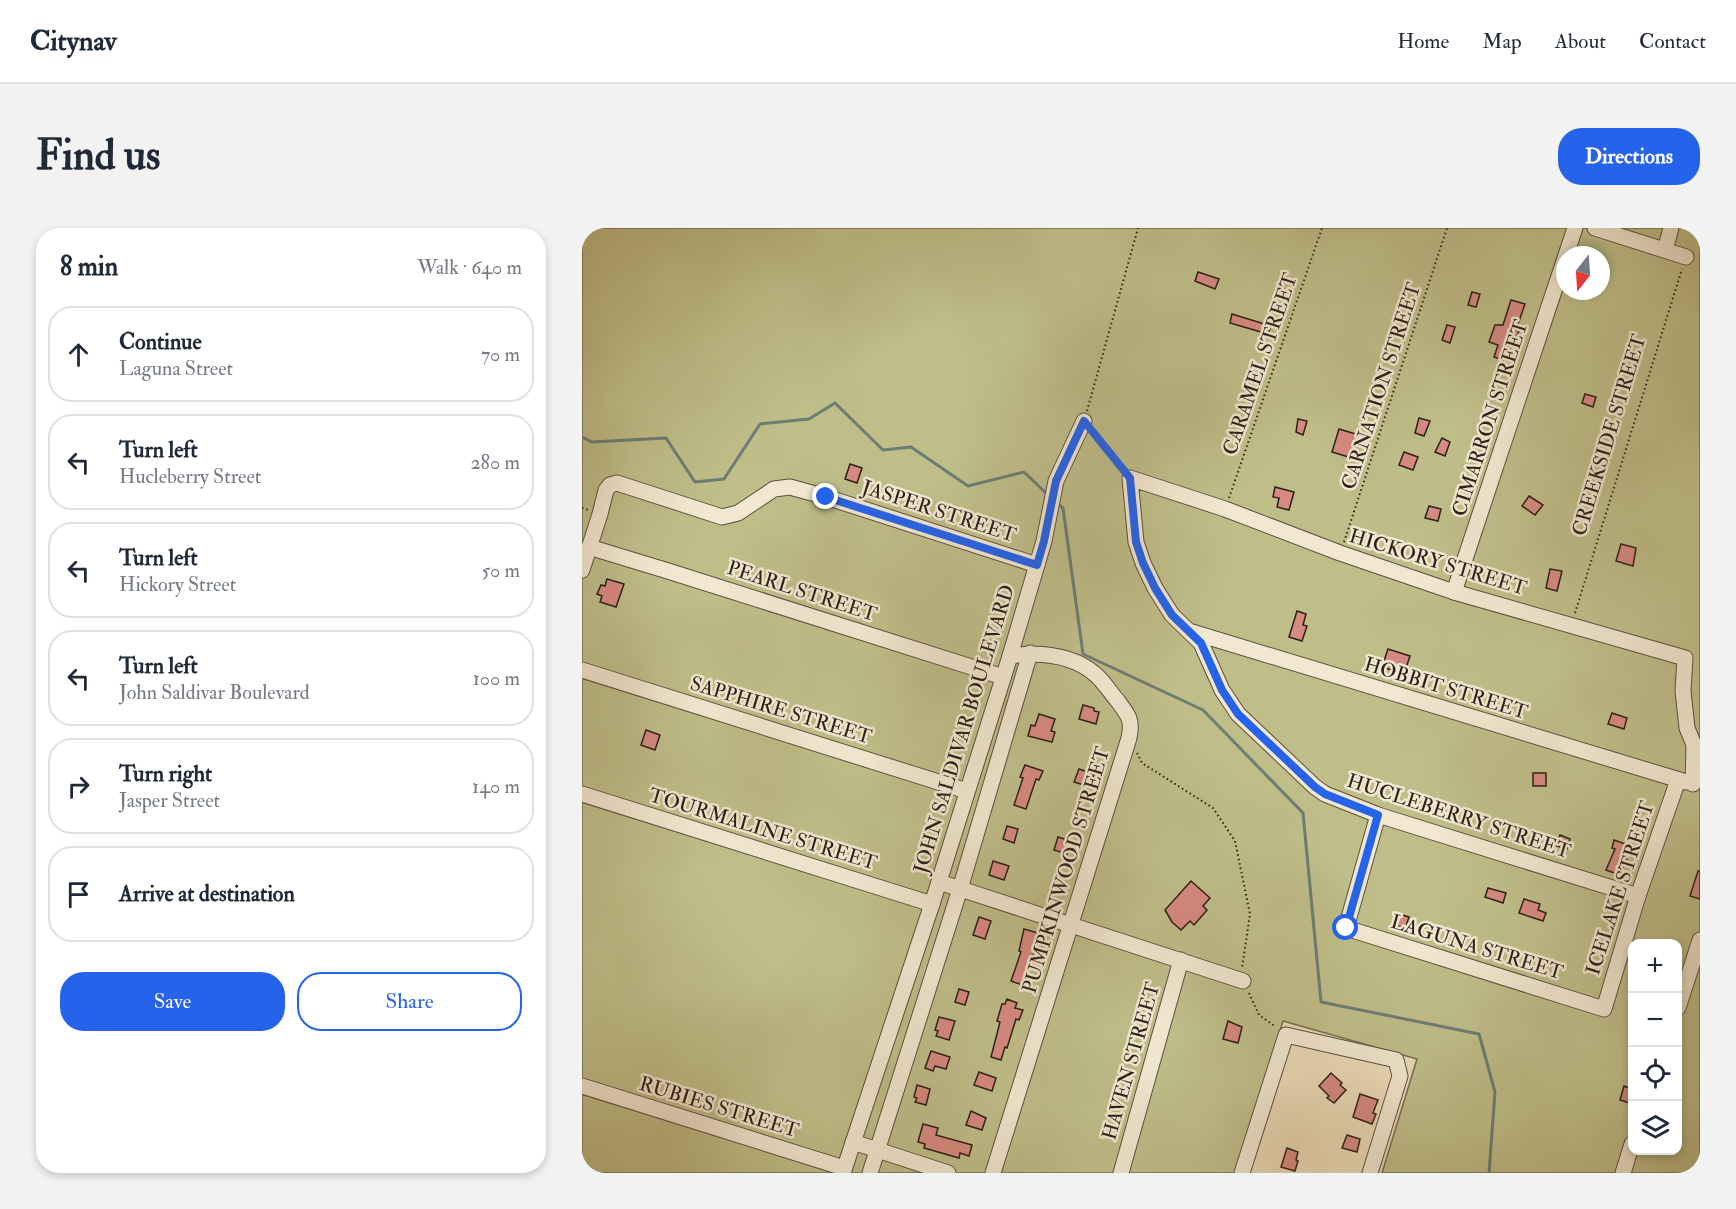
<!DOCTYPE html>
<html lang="en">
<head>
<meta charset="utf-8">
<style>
	:root { --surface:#fff; --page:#f2f2f3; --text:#1f2937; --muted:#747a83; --line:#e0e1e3; --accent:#2563eb }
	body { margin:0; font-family:"IM FELL Double Pica",serif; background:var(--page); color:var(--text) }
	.controls { position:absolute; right:18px; bottom:18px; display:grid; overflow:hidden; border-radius:12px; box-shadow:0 3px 9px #0003 }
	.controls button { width:54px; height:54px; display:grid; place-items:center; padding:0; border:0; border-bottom:2px solid var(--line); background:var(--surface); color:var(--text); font:30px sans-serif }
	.compass { position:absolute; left:974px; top:18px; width:54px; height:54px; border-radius:50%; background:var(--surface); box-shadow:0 3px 9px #0003; rotate:197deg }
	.stop { position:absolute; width:18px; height:18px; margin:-14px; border:4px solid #2563eb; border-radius:50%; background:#fff }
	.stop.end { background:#2563eb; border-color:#fff; box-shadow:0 2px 6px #0008 }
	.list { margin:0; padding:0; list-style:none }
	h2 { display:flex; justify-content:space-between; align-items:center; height:78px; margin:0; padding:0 24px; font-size:26px }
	h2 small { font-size:20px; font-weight:400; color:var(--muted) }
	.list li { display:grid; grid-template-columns:39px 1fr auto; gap:18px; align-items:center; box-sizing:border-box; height:96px; margin:0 12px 12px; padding:0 12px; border:2px solid var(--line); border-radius:24px }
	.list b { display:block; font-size:22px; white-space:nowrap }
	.list p { margin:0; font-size:20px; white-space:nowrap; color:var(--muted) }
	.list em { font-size:20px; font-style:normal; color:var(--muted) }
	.actions { display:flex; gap:12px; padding:18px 24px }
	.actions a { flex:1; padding:14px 0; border:2px solid var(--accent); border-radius:24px; text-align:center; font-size:21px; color:var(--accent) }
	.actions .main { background:var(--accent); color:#fff }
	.icon { flex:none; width:33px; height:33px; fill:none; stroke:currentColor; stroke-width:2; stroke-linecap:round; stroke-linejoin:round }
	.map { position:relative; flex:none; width:1118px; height:945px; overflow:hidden; border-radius:24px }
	header { display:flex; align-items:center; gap:36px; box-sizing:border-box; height:84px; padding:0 30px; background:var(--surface); border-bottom:2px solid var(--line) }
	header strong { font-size:28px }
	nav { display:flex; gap:33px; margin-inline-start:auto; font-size:21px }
	.intro { display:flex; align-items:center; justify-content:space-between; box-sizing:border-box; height:144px; padding:0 36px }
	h1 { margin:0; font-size:42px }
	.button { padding:15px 27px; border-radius:24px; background:var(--accent); color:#fff; font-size:21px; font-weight:700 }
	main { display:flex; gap:36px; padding:0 36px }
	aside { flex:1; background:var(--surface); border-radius:24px; box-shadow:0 3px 9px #0003 }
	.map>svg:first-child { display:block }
	.green { fill:#bfbe89; stroke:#756e50; stroke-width:1.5; fill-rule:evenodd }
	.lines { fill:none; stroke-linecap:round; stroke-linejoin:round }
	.stream { stroke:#6c7d75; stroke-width:3 }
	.building { fill:#d78a81; stroke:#2b1f17; stroke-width:1.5 }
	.minor-casing { stroke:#5b4e3f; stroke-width:17 }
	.path { stroke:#2b1f17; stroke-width:2; stroke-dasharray:1.5 3; stroke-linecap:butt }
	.minor { stroke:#f2e8d1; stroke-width:15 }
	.route { stroke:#2563eb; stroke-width:8 }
	.labels { text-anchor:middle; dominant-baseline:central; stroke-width:5; stroke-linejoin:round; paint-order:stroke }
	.street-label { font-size:20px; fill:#2b1f17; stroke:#f2e8d1 }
</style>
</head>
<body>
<header>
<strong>Citynav</strong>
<nav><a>Home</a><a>Map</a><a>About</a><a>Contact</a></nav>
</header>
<div class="intro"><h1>Find us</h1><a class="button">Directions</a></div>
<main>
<aside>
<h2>8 min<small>Walk · 640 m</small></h2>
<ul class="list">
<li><svg class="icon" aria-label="ahead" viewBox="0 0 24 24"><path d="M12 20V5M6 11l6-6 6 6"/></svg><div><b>Continue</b><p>Laguna Street</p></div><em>70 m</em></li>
<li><svg class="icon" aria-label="left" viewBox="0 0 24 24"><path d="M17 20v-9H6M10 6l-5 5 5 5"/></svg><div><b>Turn left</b><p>Hucleberry Street</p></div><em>280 m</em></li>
<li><svg class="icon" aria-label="left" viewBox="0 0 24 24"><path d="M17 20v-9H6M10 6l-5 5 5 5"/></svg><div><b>Turn left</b><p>Hickory Street</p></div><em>50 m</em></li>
<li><svg class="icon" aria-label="left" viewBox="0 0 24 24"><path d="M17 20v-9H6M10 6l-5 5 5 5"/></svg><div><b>Turn left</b><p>John Saldivar Boulevard</p></div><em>100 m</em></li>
<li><svg class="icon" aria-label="right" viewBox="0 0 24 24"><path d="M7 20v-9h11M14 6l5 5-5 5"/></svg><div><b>Turn right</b><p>Jasper Street</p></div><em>140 m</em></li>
<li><svg class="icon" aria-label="arrive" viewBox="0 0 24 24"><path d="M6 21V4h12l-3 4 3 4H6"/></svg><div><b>Arrive at destination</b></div></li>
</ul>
<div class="actions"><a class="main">Save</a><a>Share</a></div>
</aside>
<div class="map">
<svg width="1118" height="945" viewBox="0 0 1118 945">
	<rect width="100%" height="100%" fill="#ebdbb8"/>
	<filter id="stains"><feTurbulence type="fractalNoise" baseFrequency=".00333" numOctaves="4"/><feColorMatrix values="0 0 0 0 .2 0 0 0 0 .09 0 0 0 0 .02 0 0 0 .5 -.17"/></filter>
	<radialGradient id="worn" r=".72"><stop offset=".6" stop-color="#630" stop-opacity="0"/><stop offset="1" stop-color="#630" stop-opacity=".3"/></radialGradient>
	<path class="green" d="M0,0H1118V945H800L835,831L701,793L654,945H0ZM983,27H1019V63H983ZM1050,716H1096V922H1050Z"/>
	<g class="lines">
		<g class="stream">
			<path d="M0,209L10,214L84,210L113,254L142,251L178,196L227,191L253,175L301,222L329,219L386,258L442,244L466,267"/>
			<path d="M476,276L481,280L501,426L621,482L721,585L739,774L897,806L913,864L907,945"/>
		</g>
	</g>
	<g class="building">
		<path d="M616,44L637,51L633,61L613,53Z"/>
		<path d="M890,64L898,66L894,79L886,77Z"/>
		<path d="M929,72L943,76L934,102L937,103L934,112L929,110L921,132L912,129L916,117L907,114L913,97H921Z"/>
		<path d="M650,86L689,98L686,106L648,95Z"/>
		<path d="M865,97L873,99L868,115L860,112Z"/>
		<path d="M1003,166L1014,169L1011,179L1000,175Z"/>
		<path d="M837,190L848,193L842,208L833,205Z"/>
		<path d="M716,191L725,193L721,207L714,204Z"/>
		<path d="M757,201L777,207L770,230L750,224Z"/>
		<path d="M860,210L868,214L863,228L853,224Z"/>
		<path d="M822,224L836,229L831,242L817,237Z"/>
		<path d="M268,236L280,240L275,255L263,251Z"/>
		<path d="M693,259L712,264L707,282L695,279L697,270L691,269Z"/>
		<path d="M947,268L961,277L953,287L940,278Z"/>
		<path d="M847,278L859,281L856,293L843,290Z"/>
		<path d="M1039,316L1054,320L1051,338L1034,333Z"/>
		<path d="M968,341L980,343L975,363L964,360Z"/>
		<path d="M25,351L42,356L34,379L18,374L20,368L15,366L19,357L23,358Z"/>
		<path d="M715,383L724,386L721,397L725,398L720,413L707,409Z"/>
		<path d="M806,421L828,428L822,446L800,439Z"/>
		<path d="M501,477L512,480V483L517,484L514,496L497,491Z"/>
		<path d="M1030,485L1045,490L1042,501L1026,496Z"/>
		<path d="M457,486L473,491L469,503L473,504L470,514L446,508L449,497L453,498Z"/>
		<path d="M64,502L78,507L73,522L59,517Z"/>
		<path d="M443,537L461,543L457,552L454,551L444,581L432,577L441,550L438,549Z"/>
		<path d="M497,541L512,546L508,559L492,554Z"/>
		<rect x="951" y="545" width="13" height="13"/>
		<path d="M425,598L436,601L432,615L421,611Z"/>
		<path d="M978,607L988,611L985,621L975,618Z"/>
		<path d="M476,609L489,613L485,626L472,622Z"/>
		<path d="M1032,612L1046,617L1041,630L1045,631L1038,647L1024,642L1033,621L1030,620Z"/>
		<path d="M411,633L427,638L422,652L407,647Z"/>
		<path d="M1116,643H1118V671L1108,668Z"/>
		<path d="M609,653L628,670L621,678L625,682L612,697L608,693L599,702L590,694L583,682Z"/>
		<path d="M906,660L924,665L921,675L903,669Z"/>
		<path d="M942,671L958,676L956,682L964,685L961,693L937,685Z"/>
		<path d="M817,686L827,689L823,701L813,697Z"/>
		<path d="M397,689L409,693L403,711L391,707Z"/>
		<path d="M442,701L463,707L458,729L451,727L445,746L447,747L446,749L449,750L446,759L429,753L439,724L437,723Z"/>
		<path d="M377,761L387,764L383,777L373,774Z"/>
		<path d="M425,771L435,775L433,780L441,782L437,792L434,791L425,820L423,819L419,832L409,829L418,794L415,793L420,776H423Z"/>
		<path d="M357,789L373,793L367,812L354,808L356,803L353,802Z"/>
		<path d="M646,793L660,799L656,815L641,811Z"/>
		<path d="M349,823L368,829L364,841L353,838L351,843L343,840Z"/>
		<path d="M397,844L414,850L410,863L392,857Z"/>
		<path d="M749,845L760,855L758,857L764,862L752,875L745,870L747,868L737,858Z"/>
		<path d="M335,857L348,861L344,877L333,874L335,870L332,869Z"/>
		<path d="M1042,858L1050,861L1048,875L1038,872Z"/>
		<path d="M778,866L796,872L791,885L794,886L790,896L771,889Z"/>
		<path d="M389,883L404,890L400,902L384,897Z"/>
		<path d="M341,896L356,900L354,907L390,917L387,928L378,925L377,930L342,920L343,916L336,914Z"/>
		<path d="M765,907L778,911L775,924L760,920Z"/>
		<path d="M705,920L716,924L714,932L716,933L713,943L699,939Z"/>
	</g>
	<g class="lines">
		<g class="minor-casing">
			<g id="minor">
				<path d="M1013,0L1104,29"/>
				<path d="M1083,22L1089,0"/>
				<path d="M984,27L993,0"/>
				<path d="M7,319L86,343L421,449"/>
				<path d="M0,342L18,286L24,262L28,257L35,255L140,289L156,285L192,261L208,259L244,269L455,337"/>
				<path d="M872,364L983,30"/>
				<path d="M610,404L1104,554"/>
				<path d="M0,442L385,563"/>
				<path d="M0,566L350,676"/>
				<path d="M796,587L764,700L1022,781L1056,668L1096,552"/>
				<path d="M357,654L661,753"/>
				<path d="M1056,668L796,587L743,566L733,559L656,486L640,462L619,415L590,387L573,360L561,335L554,314L548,250L643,281L758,325L872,364L1103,430L1101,463L1105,500L1112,517L1111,556"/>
				<path d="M1096,780L1118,712"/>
				<path d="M0,858L262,940"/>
				<path d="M271,914L366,945"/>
				<path d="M261,945L350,676L428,428L462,313L474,253L502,193"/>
				<path d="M288,945L378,661L448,425"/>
				<path d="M411,945L547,510C551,491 546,487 535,472C528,464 522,454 514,447C490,426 458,424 428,428"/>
				<path d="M539,945L599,732"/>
				<path d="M660,945L704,807L814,832L818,848L788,945"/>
				<path d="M1041,945L1050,916"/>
			</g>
		</g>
		<g class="path">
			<path d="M505,183L556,0"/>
			<path d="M510,203L540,241"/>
			<path d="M647,270L740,0"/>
			<path d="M0,280L7,282"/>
			<path d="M762,314L865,0"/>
			<path d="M993,385L1100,41"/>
			<path d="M555,525L560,535L631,580L653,613L668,686L660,740"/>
			<path d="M667,765L677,787L694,799"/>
		</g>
		<use href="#minor" class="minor"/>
	</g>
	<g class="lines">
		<path class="route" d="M244,269L455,337L462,313L474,253L502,193L548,250L554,314L561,335L573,360L590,387L619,415L640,462L656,486L733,559L743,566L796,587L764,700"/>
	</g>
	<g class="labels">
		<g class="street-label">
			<text transform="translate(678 136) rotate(-71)">CARAMEL STREET</text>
			<text transform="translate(799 158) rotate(-72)">CARNATION STREET</text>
			<text transform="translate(908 190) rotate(-72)">CIMARRON STREET</text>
			<text transform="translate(1027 207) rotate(-73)">CREEKSIDE STREET</text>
			<text transform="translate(357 283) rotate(18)">JASPER STREET</text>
			<text transform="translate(856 334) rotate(17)">HICKORY STREET</text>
			<text transform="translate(220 363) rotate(18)">PEARL STREET</text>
			<text transform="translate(864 460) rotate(17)">HOBBIT STREET</text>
			<text transform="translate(199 482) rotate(17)">SAPPHIRE STREET</text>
			<text transform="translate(382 501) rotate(-73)">JOHN SALDIVAR BOULEVARD</text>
			<text transform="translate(877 588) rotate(18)">HUCLEBERRY STREET</text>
			<text transform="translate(181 601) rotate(17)">TOURMALINE STREET</text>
			<text transform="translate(484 642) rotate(-73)">PUMPKINWOOD STREET</text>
			<text transform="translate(1038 660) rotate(-72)">ICELAKE STREET</text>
			<text transform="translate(895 719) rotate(17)">LAGUNA STREET</text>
			<text transform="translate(549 833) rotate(-74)">HAVEN STREET</text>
			<text transform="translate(137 879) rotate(17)">RUBIES STREET</text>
		</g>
	</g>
	<rect width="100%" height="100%" filter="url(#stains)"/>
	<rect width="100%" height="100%" fill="url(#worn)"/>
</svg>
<div class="controls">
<button>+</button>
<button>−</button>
<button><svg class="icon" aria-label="locate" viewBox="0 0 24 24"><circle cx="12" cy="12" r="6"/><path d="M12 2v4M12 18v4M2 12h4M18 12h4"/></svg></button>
<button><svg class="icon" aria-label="layers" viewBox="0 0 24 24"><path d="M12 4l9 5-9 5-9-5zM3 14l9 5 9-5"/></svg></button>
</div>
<svg class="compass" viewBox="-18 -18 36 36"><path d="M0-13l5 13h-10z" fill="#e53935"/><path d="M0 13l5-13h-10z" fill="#747a83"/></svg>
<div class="stop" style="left:764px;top:700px"></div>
<div class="stop end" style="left:244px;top:269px"></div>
</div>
</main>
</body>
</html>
